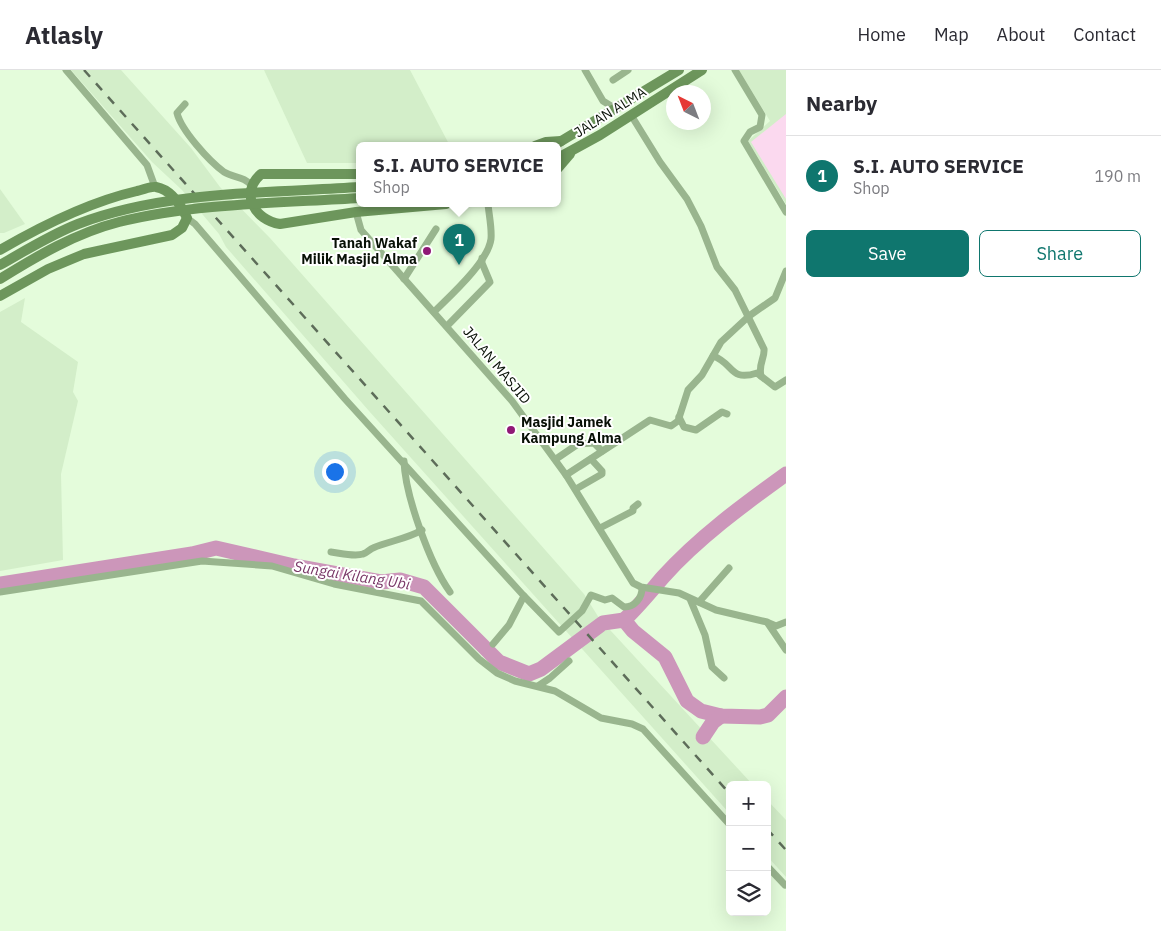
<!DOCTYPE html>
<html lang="en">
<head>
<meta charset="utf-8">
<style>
	:root { --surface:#fff; --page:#f7f7f7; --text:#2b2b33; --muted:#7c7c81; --line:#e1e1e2; --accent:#0f766e }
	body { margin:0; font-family:"IBM Plex Sans",sans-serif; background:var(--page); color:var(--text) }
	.controls { position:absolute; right:15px; bottom:15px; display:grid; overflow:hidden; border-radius:8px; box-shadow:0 5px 20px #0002 }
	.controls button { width:45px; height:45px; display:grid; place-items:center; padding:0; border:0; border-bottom:1px solid var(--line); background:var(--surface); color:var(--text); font:25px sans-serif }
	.compass { position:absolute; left:666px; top:15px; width:45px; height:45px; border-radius:50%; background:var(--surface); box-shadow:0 5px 20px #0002; rotate:318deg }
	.you { position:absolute; left:334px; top:401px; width:18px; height:18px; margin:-12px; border:4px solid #fff; border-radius:50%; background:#1a73e8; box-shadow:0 0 0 8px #1a73e833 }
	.badge { display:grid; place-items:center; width:32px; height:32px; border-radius:50%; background:var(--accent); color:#fff; font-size:16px; font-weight:700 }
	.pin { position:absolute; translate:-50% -41px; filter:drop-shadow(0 1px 2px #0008) }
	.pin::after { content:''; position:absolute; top:26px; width:18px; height:15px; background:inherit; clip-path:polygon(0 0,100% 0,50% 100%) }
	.popup { position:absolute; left:356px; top:72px; width:205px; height:65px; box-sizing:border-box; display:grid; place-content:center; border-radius:8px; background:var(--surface); filter:drop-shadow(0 1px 4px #0005); font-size:16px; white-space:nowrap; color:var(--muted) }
	.popup b { font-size:19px; color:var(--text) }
	.popup::after { content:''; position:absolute; left:50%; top:100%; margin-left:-10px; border:10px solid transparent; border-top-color:var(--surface) }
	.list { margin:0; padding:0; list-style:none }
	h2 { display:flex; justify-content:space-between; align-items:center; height:65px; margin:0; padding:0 20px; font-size:21px }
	h2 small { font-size:16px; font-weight:400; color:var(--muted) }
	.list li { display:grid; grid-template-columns:32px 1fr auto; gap:15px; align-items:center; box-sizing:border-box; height:80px; padding:0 20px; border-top:1px solid var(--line) }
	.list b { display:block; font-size:19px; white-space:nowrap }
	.list p { margin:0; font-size:16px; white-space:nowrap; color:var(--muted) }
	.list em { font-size:16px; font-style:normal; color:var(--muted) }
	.actions { display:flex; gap:10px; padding:15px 20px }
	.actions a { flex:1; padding:11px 0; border:1px solid var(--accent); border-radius:8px; text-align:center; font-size:18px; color:var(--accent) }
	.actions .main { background:var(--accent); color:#fff }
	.icon { flex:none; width:28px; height:28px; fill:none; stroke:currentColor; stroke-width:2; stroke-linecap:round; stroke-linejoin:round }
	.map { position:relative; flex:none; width:786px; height:861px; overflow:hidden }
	header { display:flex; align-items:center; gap:30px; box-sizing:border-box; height:70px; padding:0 25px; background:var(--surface); border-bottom:1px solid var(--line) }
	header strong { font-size:24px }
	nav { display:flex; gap:28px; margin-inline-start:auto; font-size:18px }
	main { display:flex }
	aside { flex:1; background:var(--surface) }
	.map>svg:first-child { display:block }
	.built { fill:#d3eec9 }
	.green { fill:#fbd9ef }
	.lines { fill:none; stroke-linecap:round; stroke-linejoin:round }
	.river { stroke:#cc96ba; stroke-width:15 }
	.minor { stroke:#99b58e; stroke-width:7 }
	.secondary { stroke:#6d965c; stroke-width:10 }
	.rail { stroke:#5d6c59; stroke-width:2.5; stroke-dasharray:9 9; stroke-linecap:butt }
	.secondary-bridge { stroke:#6d965c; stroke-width:10 }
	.poi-dot { fill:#901876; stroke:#fff; stroke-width:2 }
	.labels { text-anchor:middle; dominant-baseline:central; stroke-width:4; stroke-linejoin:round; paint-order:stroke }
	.street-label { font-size:14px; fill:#081006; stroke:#fff }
	.poi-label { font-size:14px; font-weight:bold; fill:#081006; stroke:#fff; text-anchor:end }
	.water-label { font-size:15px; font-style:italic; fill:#783666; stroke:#fff }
</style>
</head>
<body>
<header>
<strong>Atlasly</strong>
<nav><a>Home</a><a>Map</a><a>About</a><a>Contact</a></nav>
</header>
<main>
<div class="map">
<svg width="786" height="861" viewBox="0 0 786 861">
	<rect width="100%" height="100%" fill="#e4fcdb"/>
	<g class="built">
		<path d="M71,0H121L191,78L220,117L270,168L584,524L599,548L753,715H730V744L369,341L226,177L219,164L182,120L152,92Z"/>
		<path d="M264,0H410L450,76H360V93H307Z"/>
		<path d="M739,0H786V134L748,71L770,51Z"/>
		<path d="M0,119L25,154L4,163H0Z"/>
		<path d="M25,228L21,252L78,292L73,322L78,331L61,404L63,490L0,501V242Z"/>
		<path d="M767,730L786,750V807L767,786Z"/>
	</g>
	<path class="green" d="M786,44V129L751,72Z"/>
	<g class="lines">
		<g class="river">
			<path d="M0,514L192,484L216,478L294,496L381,512L400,510L424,517L499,592L529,604L541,599L603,553L624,550L633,561L665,587L687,631L701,641L721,646L760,647L768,645L786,627"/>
			<path d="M624,550C638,537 650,522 663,507C698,468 743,435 786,404"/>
			<path d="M703,667L713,652L721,646"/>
		</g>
		<g class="minor">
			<path d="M66,0L147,95L155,117"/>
			<path d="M585,0L603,31L616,39"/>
			<path d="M735,0L762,45L760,57L750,62L744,71L786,142"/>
			<path d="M613,10L628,0"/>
			<path d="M185,34L177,43C181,60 209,91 224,102C234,108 244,106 252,116"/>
			<path d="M631,45L660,92L687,129L701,156L717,197L735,220L764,279C765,288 758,294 761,306"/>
			<path d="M356,142L361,160L512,331L566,405L633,513L641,517L679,523L716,540L767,552L786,580"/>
			<path d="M187,148L195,154L345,329L524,526L509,555L493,574"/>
			<path d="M404,209L436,159"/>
			<path d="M434,242C451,225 488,192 491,169C492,158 489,145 488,134"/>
			<path d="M447,256L490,212L482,193V188"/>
			<path d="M713,286C734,293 729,312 757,303L775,317L786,310"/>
			<path d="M679,347L684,357L696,360L722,342L727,344"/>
			<path d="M556,389L578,374L594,373L602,381"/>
			<path d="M404,391C405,425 430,494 450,522"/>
			<path d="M566,405L650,350L671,356L678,351L688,320L702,305L721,272L749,246L775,228L786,201"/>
			<path d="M576,419L602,404V401L591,389"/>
			<path d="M600,458L633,441V438L638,434"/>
			<path d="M331,482C340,483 354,487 363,484C367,483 370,479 373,478C389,471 407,469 422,460"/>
			<path d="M0,522L202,491L272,496L334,514L421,531L479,589L497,603L515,611L555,621L601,648L632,654L643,659L730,755"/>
			<path d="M524,526L559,562L582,541L591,525L605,530L612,528L624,537C635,537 642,528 642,518"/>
			<path d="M690,529L705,565L712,597L724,608"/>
			<path d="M699,532L729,498"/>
			<path d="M769,553L776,556L786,552"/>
			<path d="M538,616L550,608L569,591"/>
			<path d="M767,796L785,815"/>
		</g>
		<g class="secondary">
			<path d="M535,76L546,72L561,71"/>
			<path d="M553,76L679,0"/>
			<path d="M558,88L600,65L702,0"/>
			<path d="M558,98L570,84"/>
			<path d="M360,104H261C239,124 255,150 280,154L356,142L446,134"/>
			<path d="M0,180C43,155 89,132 137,121C143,120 151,116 156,117C172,120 181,135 187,148L182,158L172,165L84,184L48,199L0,226"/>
		</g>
		<g class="rail">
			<path d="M84,0L730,724"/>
			<path d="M767,759L786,780"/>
		</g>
		<g class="secondary-bridge">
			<path d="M0,195C25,181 50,165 78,154C164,121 268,123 360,117"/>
			<path d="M0,209C37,186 76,163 119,152C195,133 282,133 360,128"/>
		</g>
	</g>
	<g class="poi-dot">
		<circle cx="427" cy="181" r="5"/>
		<circle cx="511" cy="360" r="5"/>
	</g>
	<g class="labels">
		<g class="street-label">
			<text transform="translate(610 42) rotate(-32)">JALAN ALMA</text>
			<text transform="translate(497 295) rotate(50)">JALAN MASJID</text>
		</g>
		<g class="poi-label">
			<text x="417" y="173">Tanah Wakaf<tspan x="417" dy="16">Milik Masjid Alma</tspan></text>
			<text x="521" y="352" text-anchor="start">Masjid Jamek<tspan x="521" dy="16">Kampung Alma</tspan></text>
		</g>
		<g class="water-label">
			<text transform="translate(352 505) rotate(9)">Sungai Kilang Ubi</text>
		</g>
	</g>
</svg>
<div class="controls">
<button>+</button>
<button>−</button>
<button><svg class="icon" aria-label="layers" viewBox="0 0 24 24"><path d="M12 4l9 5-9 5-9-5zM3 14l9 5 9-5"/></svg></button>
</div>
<svg class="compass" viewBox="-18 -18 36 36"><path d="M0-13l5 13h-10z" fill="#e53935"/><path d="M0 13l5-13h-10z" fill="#7c7c81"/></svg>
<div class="you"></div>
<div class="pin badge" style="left:459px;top:195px">1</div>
<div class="popup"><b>S.I. AUTO SERVICE</b>Shop</div>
</div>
<aside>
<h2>Nearby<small></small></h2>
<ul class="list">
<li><span class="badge">1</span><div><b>S.I. AUTO SERVICE</b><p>Shop</p></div><em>190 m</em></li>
</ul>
<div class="actions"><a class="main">Save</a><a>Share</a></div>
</aside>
</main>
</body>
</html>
